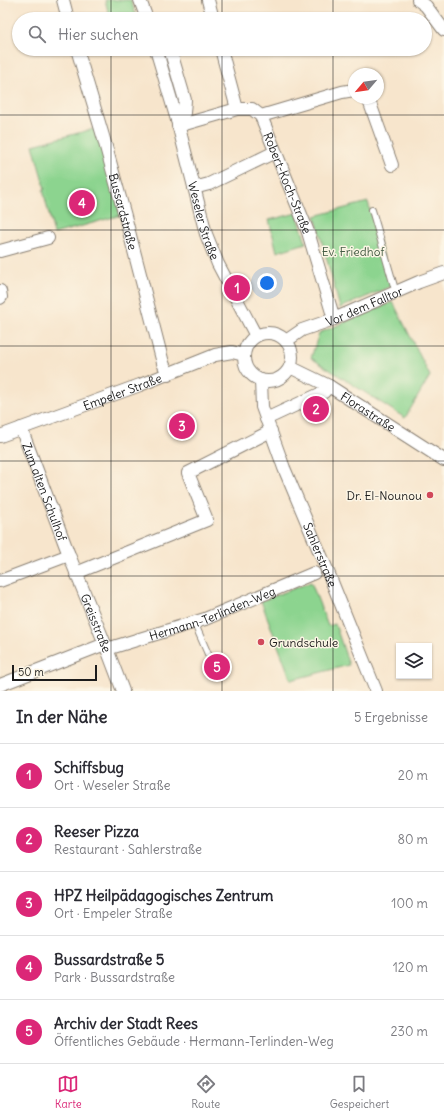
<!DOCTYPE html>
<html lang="de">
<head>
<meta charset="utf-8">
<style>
	:root { --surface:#fff; --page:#f7f7f7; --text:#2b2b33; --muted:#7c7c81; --line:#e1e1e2; --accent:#db2777 }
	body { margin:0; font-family:Delius,sans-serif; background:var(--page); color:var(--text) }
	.controls { position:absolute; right:12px; bottom:12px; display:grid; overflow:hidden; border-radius:0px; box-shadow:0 1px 3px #0004 }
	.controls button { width:36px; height:36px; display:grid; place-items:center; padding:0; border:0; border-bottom:1px solid var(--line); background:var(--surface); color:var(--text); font:20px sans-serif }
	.compass { position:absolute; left:348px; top:68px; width:36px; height:36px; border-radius:50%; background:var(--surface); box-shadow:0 1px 3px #0004; rotate:241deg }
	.scale { position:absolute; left:12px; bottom:10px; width:85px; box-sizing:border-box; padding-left:4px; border:2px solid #1c1c1c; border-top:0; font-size:11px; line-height:14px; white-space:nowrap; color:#1c1c1c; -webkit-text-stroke:3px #fcf5e5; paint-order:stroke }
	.you { position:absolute; left:267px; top:283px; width:14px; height:14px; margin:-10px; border:3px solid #fff; border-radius:50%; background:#1a73e8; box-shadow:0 0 0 6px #1a73e833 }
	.badge { display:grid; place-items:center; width:26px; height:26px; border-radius:50%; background:var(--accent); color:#fff; font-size:13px; font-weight:700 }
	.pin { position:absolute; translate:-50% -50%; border:2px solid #fff; box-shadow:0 1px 4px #0006 }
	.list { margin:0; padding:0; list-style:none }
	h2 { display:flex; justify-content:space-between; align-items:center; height:52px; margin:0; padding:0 16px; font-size:17px }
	h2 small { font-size:13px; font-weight:400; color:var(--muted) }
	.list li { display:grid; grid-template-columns:26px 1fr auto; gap:12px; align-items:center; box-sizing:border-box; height:64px; padding:0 16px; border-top:1px solid var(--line) }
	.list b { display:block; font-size:15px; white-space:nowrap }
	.list p { margin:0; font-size:13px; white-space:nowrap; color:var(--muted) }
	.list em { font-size:13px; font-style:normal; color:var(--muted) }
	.icon { flex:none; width:22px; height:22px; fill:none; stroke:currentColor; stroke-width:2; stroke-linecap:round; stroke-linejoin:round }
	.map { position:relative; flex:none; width:444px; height:691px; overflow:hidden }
	.search { position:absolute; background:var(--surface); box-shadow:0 1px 3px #0004; left:12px; right:12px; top:12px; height:44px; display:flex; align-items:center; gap:10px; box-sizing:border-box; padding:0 14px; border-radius:22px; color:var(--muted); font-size:15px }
	.sheet { height:372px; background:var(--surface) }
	nav { display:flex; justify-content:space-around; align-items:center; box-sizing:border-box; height:56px; border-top:1px solid var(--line); background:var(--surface); font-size:11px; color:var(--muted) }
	nav a { display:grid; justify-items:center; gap:2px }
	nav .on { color:var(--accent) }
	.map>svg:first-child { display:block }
	.green { fill:#8cd48f; stroke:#547856 }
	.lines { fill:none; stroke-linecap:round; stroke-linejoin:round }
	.service-casing { stroke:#8a8074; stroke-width:8 }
	.minor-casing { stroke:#8a8074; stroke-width:14 }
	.service { stroke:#fff; stroke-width:6 }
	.minor { stroke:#fff; stroke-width:12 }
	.grid { fill:none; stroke:#1c1c1c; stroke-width:1; stroke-opacity:0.55 }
	.poi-dot { fill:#d1495b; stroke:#fcf5e5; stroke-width:1.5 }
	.labels { text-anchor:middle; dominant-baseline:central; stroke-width:3; stroke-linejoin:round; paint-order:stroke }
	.street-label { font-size:12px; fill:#1c1c1c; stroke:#fcf5e5 }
	.park-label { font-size:12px; fill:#435c44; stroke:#fcf5e5 }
	.poi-label { font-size:12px; fill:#1c1c1c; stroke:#fcf5e5; text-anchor:end }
</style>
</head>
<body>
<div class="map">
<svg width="444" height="691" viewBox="0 0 444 691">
	<rect width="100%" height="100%" fill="#fcf5e5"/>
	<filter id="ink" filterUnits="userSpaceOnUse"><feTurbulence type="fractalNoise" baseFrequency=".025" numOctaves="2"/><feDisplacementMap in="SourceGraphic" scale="8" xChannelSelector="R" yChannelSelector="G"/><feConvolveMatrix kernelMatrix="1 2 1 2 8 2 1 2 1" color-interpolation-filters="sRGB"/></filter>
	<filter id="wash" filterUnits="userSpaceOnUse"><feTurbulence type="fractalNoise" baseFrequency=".012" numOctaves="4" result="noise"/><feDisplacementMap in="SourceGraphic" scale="16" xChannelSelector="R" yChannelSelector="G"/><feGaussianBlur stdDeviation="0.9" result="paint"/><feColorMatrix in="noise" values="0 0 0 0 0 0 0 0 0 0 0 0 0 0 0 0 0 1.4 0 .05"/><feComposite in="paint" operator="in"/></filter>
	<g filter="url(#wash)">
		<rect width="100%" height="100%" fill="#f7e5cc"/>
		<g class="green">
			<path d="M105,0H131L137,19H110Z"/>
			<path d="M97,128L121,215L54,234L43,190L45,189L33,145Z"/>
			<path d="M368,202L392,286L340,308L315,216Z"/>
			<path d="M297,213L306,243L277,252L269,220Z"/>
			<path d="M393,302L430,376L405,418L311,358L319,333Z"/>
			<path d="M311,582L328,626L335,624L349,665L291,680L261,601Z"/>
		</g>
	</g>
	<g filter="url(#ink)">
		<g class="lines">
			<g class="service-casing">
				<g id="service">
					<path d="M372,210L396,293"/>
					<path d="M194,622L208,654"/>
				</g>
			</g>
			<g class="minor-casing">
				<g id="minor">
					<path d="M63,0L68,19"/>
					<path d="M140,0L147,19"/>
					<path d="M208,0L213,19"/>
					<path d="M418,0L426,6L444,30"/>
					<path id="s1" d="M77,49L103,136L125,216L163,363L168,375"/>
					<path id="s2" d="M156,49L177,120L206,234L218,264L256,336"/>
					<path d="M170,49L185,100L184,113L177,120"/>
					<path d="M221,49L237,109"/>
					<path d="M368,98L392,165"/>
					<path id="s3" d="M261,116L308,232L334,319"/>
					<path d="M178,126L237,109H252L261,116L342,92L354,90"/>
					<path d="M194,188L209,184L275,152"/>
					<path d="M0,251L48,238"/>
					<path d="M0,291L1,297L0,298"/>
					<circle cx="268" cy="357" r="24"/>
					<path id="s4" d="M286,341L302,330L334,319L419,282L444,273"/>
					<path id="s5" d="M290,367L329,386L444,460"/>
					<path id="s6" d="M261,380L262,407L284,468L328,572L376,691"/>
					<path d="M266,419L324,392L329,386"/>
					<path id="s7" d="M21,428L69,555L107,649L123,691"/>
					<path id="s8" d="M0,436L140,385L215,355L232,352L244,355"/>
					<path d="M76,573L207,520L188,473L271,431"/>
					<path d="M0,581L69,555"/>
					<path id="s9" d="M107,649L205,619L314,573"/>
					<path d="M0,685L105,644"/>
				</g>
			</g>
			<use href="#service" class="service"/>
			<use href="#minor" class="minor"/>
		</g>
	</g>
	<path class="grid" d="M111,0V19M222,0V19M333,0V19M111,49V691M222,49V691M333,49V691M0,115H444M0,230H444M0,346H444M0,461H444M0,576H444"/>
	<g class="poi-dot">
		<circle cx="430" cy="495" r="4"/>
		<circle cx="261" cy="642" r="4"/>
	</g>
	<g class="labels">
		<g class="street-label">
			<text stroke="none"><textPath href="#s3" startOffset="72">Robert-Koch-Straße</textPath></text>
			<text stroke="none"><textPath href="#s1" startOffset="169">Bussardstraße</textPath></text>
			<text stroke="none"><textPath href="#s2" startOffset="178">Weseler Straße</textPath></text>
			<text stroke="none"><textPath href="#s4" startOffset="86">Vor dem Falltor</textPath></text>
			<text stroke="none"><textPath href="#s8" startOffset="130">Empeler Straße</textPath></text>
			<text stroke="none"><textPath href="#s5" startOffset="90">Florastraße</textPath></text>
			<text stroke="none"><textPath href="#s7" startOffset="68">Zum alten Schulhof</textPath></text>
			<text stroke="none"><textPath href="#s6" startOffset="186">Sahlerstraße</textPath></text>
			<text stroke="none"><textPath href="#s9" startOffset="111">Hermann-Terlinden-Weg</textPath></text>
			<text stroke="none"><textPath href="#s7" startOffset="209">Greisstraße</textPath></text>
		</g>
		<g class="park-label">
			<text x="353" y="251">Ev. Friedhof</text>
		</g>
		<g class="poi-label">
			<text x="422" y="495">Dr. El-Nounou</text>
			<text x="269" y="642" text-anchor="start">Grundschule</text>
		</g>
	</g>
</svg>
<div class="controls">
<button><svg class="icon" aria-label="layers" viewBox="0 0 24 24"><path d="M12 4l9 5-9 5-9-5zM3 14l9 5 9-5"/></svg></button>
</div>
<svg class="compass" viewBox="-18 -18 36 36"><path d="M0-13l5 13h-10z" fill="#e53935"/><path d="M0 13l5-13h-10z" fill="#7c7c81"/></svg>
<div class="scale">50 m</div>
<div class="you"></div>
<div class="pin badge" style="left:237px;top:288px">1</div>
<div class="pin badge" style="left:316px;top:409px">2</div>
<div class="pin badge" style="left:182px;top:426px">3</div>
<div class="pin badge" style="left:82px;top:203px">4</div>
<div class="pin badge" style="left:217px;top:667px">5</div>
<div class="search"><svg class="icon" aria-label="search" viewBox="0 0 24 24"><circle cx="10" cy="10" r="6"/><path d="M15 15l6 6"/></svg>Hier suchen</div>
</div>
<section class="sheet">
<h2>In der Nähe<small>5 Ergebnisse</small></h2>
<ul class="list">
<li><span class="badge">1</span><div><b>Schiffsbug</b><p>Ort · Weseler Straße</p></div><em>20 m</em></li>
<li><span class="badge">2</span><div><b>Reeser Pizza</b><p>Restaurant · Sahlerstraße</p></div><em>80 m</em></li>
<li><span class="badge">3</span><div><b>HPZ Heilpädagogisches Zentrum</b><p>Ort · Empeler Straße</p></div><em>100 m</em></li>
<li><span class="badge">4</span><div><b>Bussardstraße 5</b><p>Park · Bussardstraße</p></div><em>120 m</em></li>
<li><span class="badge">5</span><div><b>Archiv der Stadt Rees</b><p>Öffentliches Gebäude · Hermann-Terlinden-Weg</p></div><em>230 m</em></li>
</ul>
</section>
<nav>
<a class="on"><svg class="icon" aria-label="map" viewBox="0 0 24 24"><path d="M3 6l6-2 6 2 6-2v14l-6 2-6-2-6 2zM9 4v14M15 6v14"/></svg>Karte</a>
<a><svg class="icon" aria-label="directions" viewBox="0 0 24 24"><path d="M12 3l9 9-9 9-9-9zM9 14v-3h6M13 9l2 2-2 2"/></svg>Route</a>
<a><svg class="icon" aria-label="saved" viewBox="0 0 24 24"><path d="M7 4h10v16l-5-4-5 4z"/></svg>Gespeichert</a>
</nav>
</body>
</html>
